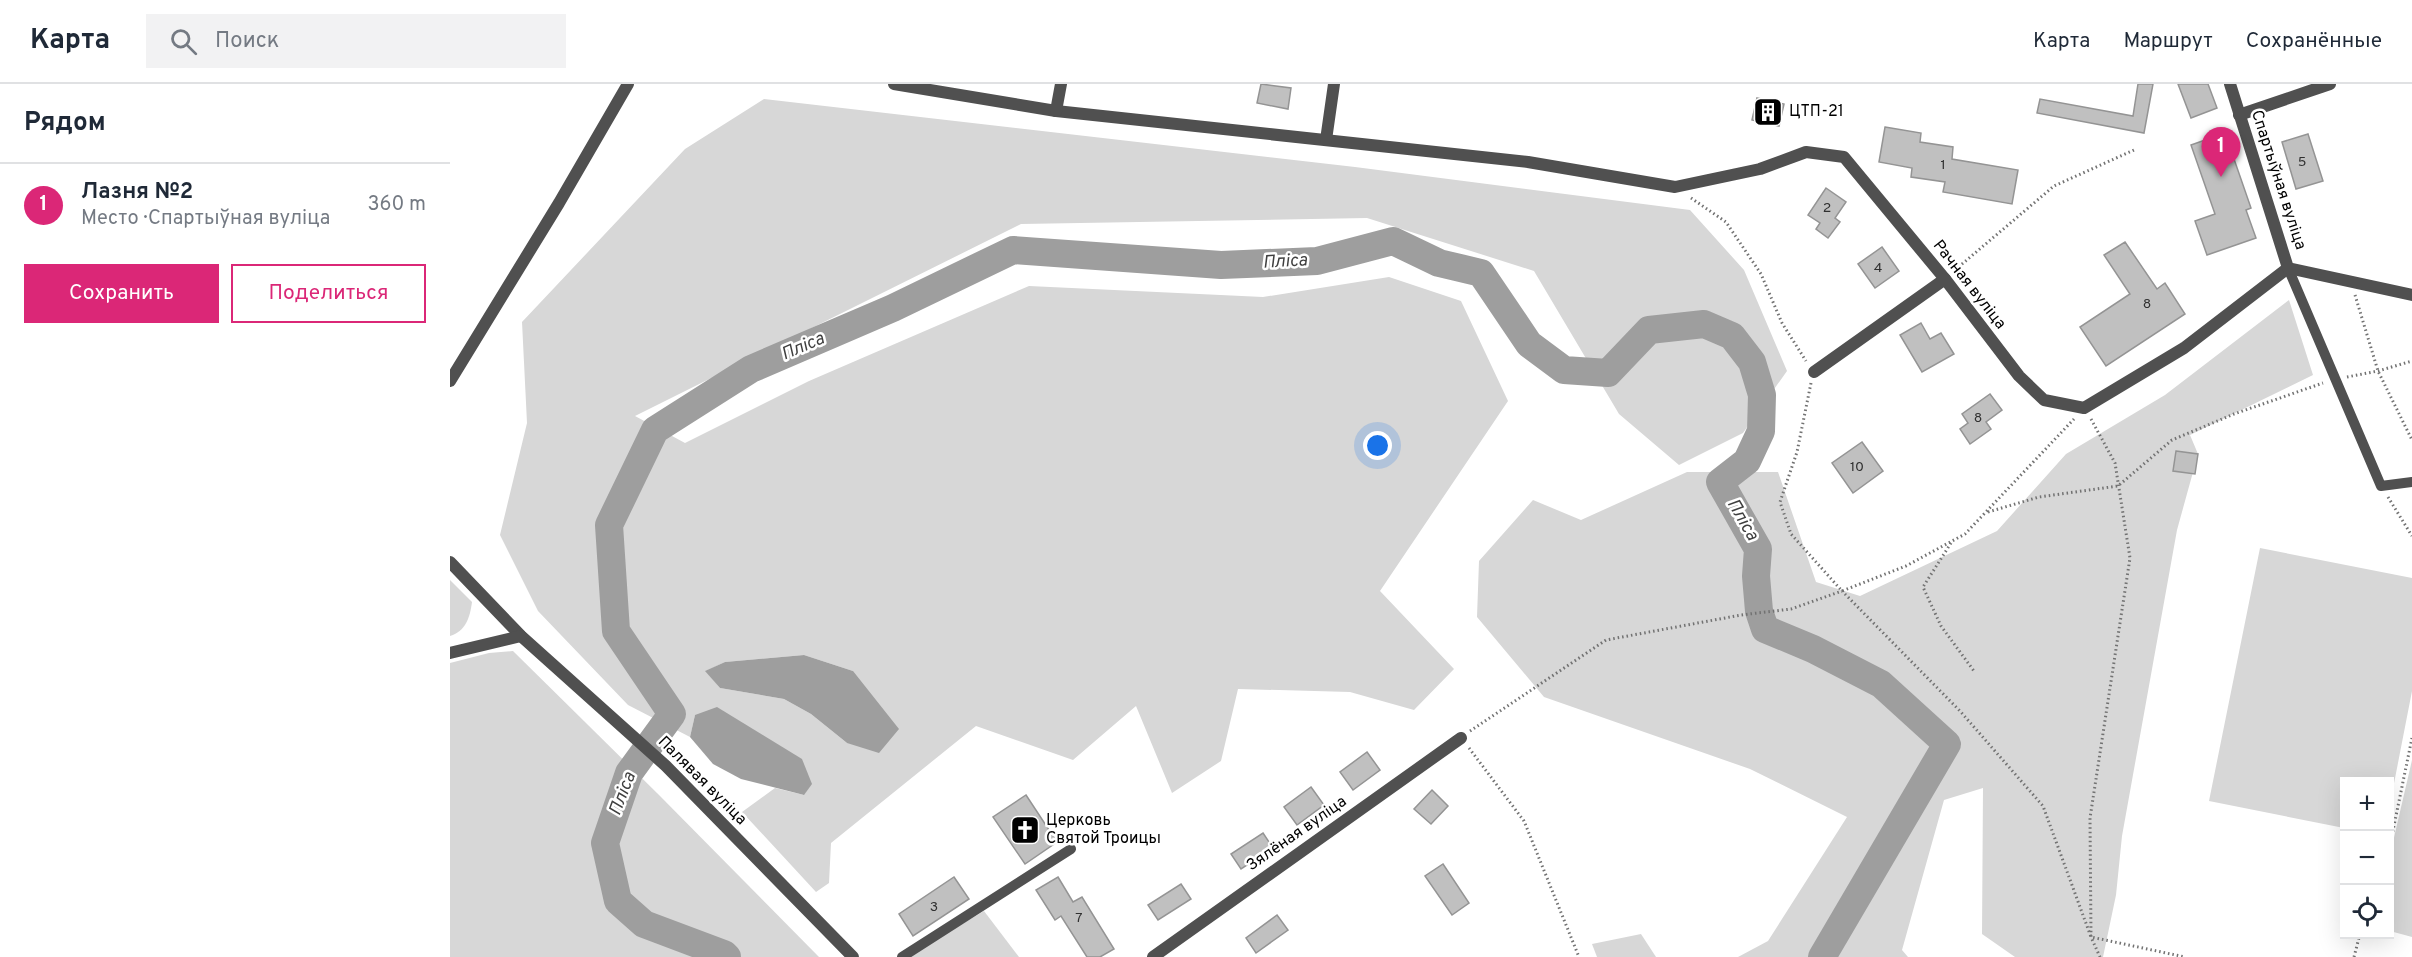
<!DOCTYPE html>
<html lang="ru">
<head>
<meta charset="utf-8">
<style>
	:root { --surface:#fff; --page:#f2f2f3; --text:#1f2937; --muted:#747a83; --line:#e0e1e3; --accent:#db2777 }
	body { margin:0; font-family:Overpass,sans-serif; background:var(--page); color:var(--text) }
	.controls { position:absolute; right:18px; bottom:18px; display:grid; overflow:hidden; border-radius:0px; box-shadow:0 6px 24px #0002 }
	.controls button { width:54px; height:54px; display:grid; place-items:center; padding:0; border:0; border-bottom:2px solid var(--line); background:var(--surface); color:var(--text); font:30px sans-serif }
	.you { position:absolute; left:928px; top:362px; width:21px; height:21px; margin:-15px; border:4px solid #fff; border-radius:50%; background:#1a73e8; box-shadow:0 0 0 9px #1a73e833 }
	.badge { display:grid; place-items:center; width:39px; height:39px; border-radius:50%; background:var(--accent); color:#fff; font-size:20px; font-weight:700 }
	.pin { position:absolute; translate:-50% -50px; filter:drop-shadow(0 2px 3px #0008) }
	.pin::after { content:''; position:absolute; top:32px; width:21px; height:18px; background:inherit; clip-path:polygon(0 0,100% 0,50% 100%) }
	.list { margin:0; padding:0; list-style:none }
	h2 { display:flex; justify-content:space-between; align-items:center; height:78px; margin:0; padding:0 24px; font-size:26px }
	h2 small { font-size:20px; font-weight:400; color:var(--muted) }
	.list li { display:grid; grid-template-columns:39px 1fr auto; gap:18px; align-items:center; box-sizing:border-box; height:84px; padding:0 24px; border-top:2px solid var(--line) }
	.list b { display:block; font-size:22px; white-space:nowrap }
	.list p { margin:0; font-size:20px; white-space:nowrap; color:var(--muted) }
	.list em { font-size:20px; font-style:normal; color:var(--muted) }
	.actions { display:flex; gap:12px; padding:18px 24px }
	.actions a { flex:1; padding:14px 0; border:2px solid var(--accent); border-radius:0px; text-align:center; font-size:21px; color:var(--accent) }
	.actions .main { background:var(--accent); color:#fff }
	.icon { flex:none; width:33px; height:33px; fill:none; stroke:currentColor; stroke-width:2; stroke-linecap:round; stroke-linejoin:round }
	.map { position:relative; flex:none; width:1962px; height:873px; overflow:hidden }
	header { display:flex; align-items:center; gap:36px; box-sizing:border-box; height:84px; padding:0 30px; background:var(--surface); border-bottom:2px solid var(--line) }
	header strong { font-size:28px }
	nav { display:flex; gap:33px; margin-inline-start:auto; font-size:21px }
	.search { width:420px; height:54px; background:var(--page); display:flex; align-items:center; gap:15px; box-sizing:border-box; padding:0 21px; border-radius:0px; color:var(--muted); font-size:22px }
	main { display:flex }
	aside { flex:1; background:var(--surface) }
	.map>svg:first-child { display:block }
	.green { fill:#d7d7d7; fill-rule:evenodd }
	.water { fill:#9e9e9e }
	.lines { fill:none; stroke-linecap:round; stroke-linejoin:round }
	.river { stroke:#9e9e9e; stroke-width:28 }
	.building { fill:#c0c0c0; stroke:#949494; stroke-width:1.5 }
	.path { stroke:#727272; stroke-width:3; stroke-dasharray:1.5 3; stroke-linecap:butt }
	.service { stroke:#505050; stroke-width:10 }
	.minor { stroke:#505050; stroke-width:12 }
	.tertiary { stroke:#505050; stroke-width:12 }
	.labels { text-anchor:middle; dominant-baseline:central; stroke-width:5; stroke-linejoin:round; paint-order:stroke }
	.number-label { font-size:14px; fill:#303030 }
	.poi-label { font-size:16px; fill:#000; stroke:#fff; text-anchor:start }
	.street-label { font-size:16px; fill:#000; stroke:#fff }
	.water-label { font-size:18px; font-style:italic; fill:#3f3f3f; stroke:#fff }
</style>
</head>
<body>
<header>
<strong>Карта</strong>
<div class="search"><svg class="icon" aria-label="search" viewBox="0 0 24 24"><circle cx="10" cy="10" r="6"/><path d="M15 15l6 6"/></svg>Поиск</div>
<nav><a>Карта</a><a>Маршрут</a><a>Сохранённые</a></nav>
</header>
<main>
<aside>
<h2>Рядом<small></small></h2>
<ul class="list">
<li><span class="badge">1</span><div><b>Лазня №2</b><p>Место · Спартыўная вуліца</p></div><em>360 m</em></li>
</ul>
<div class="actions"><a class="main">Сохранить</a><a>Поделиться</a></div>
</aside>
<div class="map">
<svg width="1962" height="873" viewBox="0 0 1962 873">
	<rect width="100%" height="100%" fill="#fff"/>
	<g class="green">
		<path d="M314,15L905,83L1240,126L1294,186L1337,287L1293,349L1229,381L1169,330L1084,187L917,134L571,140L185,332L235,359L359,297L579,202L813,213L939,193L1011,217L1058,317L930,507L1004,585L964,626L900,608L788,605L771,677L722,709L686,622L623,676L526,642L381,759L379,799L366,808L292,728L325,704L354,711L245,631L240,653L178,621L88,527L50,451L77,339L72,238L235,65ZM354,571L403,587L397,659L361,630L334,615L270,604L256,587L275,578Z"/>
		<path d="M1839,216L1863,291L1740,351L1748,370L1727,446L1672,752L1666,811L1653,873H1565L1532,850L1533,704L1494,716L1452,866L1458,873H1288L1318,857L1397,733L1300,685L1094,613L1027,533L1029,477L1083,416L1131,436L1237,388H1328L1366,498L1410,512L1547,447L1616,370L1715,311Z"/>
		<path d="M1810,464L1962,494V607L1940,720V698H1894V744L1759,717Z"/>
		<path d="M0,496L22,518C20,533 16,547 0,552Z"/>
		<path d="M63,567L209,711L369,873H0V579L39,569Z"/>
		<path d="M1962,676V853L1940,847V771Z"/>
		<path d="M534,827L569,873H457Z"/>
		<path d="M1191,850L1206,873H1147L1142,860Z"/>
	</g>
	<g class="water">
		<path d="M354,571L403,587L449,645L429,669L397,659L361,630L334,615L270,604L255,587L275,578Z"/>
		<path d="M267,623L352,675L362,700L354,711L291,695L263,680L240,653L245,631Z"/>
	</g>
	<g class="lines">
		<path class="river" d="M277,873L274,870L194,840L168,817L155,759L179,689L222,630L166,547L159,441L205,346L301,285L443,224L563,166L771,181L867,177L943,157L989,179L1031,189L1079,260L1114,286L1158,289L1199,246L1254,240L1282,252L1302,278L1312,311L1311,347L1297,377L1270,398L1308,465L1306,492L1309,527L1315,545L1363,565L1431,600L1497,660L1372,873"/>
	</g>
	<g class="building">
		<path d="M811,0L841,4L838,25L807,19Z"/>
		<path d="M1688,0H1703L1694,49L1587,29L1590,15L1683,32Z"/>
		<path d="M1728,0H1758L1767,24L1741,34Z"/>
		<path d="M1307,14L1334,20L1329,42L1302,36Z"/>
		<path d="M1435,43L1471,49L1470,58L1503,63L1502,75L1568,86L1562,120L1493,108L1495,98L1461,93L1462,84L1429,78Z"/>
		<path d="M1775,49L1801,124L1796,126L1806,154L1757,171L1745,137L1765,130L1741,61Z"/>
		<path d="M1858,50L1873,97L1846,105L1832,58Z"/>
		<path d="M1376,104L1396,118L1385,134L1390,138L1378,154L1366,145L1370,139L1358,131Z"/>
		<path d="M1675,158L1707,205L1715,199L1735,230L1656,282L1630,243L1680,210L1654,171Z"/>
		<path d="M1432,163L1449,187L1425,204L1408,180Z"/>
		<path d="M1471,239L1480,255L1491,249L1504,270L1472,288L1450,251Z"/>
		<path d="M1540,310L1552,326L1536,338L1541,345L1520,360L1510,345L1518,339L1512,330Z"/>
		<path d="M1412,358L1433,387L1403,409L1382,379Z"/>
		<path d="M1726,367L1748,370L1745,390L1723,387Z"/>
		<path d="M917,668L930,686L903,706L890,688Z"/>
		<path d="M861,703L874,721L847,741L834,723Z"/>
		<path d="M982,706L998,722L981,740L964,725Z"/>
		<path d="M576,711L607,758L575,780L543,733Z"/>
		<path d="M813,749L823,764L791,785L781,770Z"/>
		<path d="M993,780L1019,819L1002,831L975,792Z"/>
		<path d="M504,793L519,815L463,852L449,830Z"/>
		<path d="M608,793L623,818L632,813L664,865L650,873H637L611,832L605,836L586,806Z"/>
		<path d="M731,800L741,815L708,836L698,821Z"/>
		<path d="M827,831L838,846L806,869L796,854Z"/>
	</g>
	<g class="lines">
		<g class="path">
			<path d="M1241,114L1276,138L1311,190L1332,239L1356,277"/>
			<path d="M1505,186L1604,102L1684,66"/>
			<path d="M1905,211L1928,287L1962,356"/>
			<path d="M1897,293L1928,287L1962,277"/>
			<path d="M1361,299L1347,368L1330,418L1341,450L1392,507L1456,482L1515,450L1624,335"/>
			<path d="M1641,335L1665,379L1680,474L1640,734L1641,853L1650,873"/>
			<path d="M1938,413L1962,452"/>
			<path d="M1538,428L1589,413L1668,402L1722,356L1784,330L1873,299"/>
			<path d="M1501,459L1473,503L1491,542L1524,587"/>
			<path d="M1020,647L1156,556L1291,531L1341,525L1392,507L1510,627L1593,722L1641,853L1735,873"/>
			<path d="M1019,664L1074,737L1129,873"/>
			<path d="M1940,761L1962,654"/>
			<path d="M1904,873L1910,850"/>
		</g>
		<g class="service">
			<path d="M1838,184L1931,402L1962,398"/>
			<path d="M452,873L621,765"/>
		</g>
		<g class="minor">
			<path d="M444,0L606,27L1078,78L1225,103L1310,85L1356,68L1394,73L1495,195L1569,292L1594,316L1634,324L1734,264L1838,184"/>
			<path d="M1780,0L1838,184L1962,211"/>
			<path d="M606,27L611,0"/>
			<path d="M1789,31L1880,0"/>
			<path d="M876,56L884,0"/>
			<path d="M1364,288L1495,195"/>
			<path d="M703,873L1011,654"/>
		</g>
		<g class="tertiary">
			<path d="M0,297L109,119L178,0"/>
			<path d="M0,478L71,552L216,682L403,873"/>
			<path d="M0,569L71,552"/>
		</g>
	</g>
	<defs>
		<g id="building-square" transform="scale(1.5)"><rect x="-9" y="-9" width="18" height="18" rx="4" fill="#000" stroke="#fff"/><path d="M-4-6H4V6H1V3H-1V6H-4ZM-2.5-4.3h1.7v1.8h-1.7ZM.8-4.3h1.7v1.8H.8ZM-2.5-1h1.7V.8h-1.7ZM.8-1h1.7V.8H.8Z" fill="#fff"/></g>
		<g id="church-square" transform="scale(1.5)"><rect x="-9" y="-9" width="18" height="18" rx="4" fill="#000" stroke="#fff"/><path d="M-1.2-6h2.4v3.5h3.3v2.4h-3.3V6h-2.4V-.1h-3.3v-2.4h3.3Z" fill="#fff"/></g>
	</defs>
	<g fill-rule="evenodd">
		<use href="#building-square" x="1318" y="28"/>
		<use href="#church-square" x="575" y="746"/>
	</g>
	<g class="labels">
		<g class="number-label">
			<text x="1852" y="78">5</text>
			<text x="1493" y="81">1</text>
			<text x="1377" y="124">2</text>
			<text x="1428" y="184">4</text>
			<text x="1697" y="220">8</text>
			<text x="1528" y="334">8</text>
			<text x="1407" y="383">10</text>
			<text x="484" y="823">3</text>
			<text x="629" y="834">7</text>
		</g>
		<g class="poi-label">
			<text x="1339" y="28">ЦТП-21</text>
			<text x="596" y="737">Церковь<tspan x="596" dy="18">Святой Троицы</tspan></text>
		</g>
		<g class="street-label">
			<text transform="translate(1828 96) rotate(72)">Спартыўная вуліца</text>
			<text transform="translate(1519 201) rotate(52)">Рачная вуліца</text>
			<text transform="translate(252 697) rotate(45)">Палявая вуліца</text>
			<text transform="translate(847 750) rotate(-35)">Зялёная вуліца</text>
		</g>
		<g class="water-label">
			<text transform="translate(835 178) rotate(-3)">Пліса</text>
			<text transform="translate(353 263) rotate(-23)">Пліса</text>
			<text transform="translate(1292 436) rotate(60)">Пліса</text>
			<text transform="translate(173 710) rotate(-69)">Пліса</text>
		</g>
	</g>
</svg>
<div class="controls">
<button>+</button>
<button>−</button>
<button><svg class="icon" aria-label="locate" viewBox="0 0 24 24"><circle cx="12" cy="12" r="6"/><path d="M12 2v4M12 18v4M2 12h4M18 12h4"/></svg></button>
</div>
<div class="you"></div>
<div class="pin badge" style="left:1771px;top:93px">1</div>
</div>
</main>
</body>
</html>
